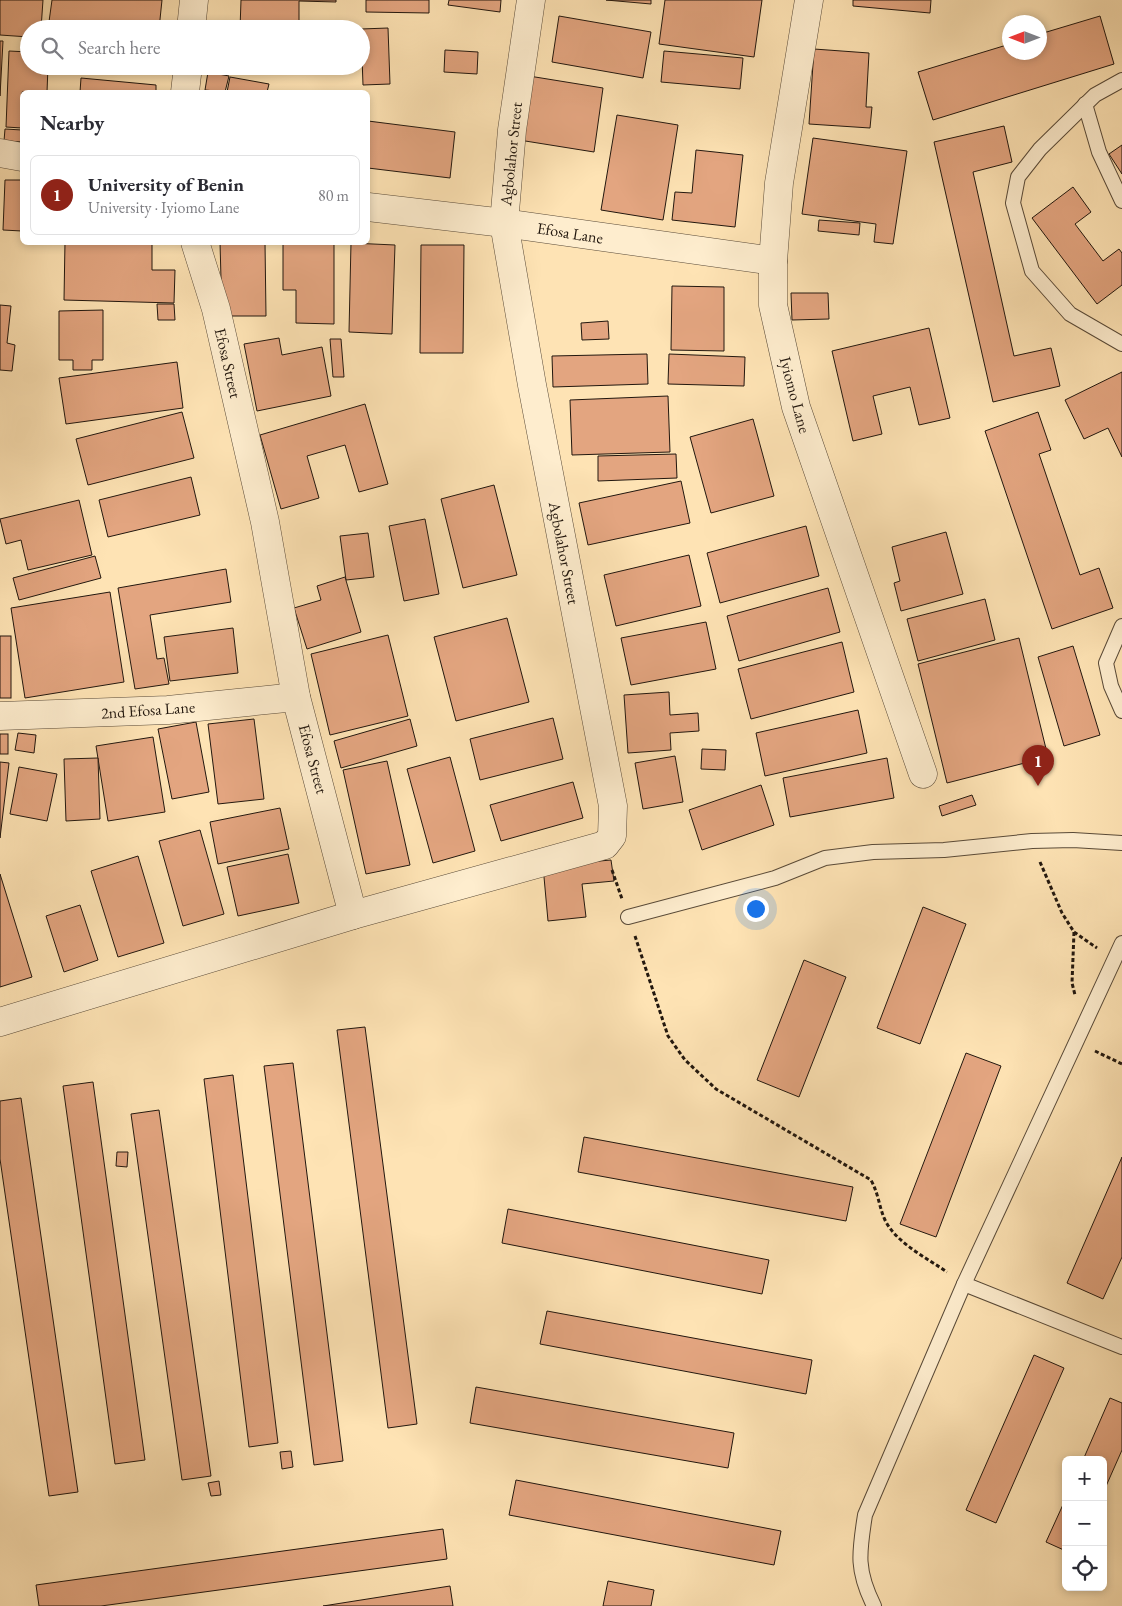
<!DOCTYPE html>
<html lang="en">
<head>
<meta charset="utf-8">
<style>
	:root { --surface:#fff; --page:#f7f7f7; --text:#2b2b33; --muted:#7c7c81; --line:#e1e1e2; --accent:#8f2418 }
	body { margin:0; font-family:"EB Garamond",serif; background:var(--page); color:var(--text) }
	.controls { position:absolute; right:15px; bottom:15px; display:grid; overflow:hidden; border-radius:8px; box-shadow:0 2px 8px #0003 }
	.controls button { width:45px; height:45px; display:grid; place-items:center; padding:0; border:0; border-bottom:1px solid var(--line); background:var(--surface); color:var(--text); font:25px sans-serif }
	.compass { position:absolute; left:1002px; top:15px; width:45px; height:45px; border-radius:50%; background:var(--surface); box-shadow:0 2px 8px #0003; rotate:270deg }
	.you { position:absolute; left:755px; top:908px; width:18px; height:18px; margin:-12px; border:4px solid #fff; border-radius:50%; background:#1a73e8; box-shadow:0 0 0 8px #1a73e833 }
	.badge { display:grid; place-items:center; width:32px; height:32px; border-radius:50%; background:var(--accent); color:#fff; font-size:16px; font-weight:700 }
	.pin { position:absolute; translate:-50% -41px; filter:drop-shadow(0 1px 2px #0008) }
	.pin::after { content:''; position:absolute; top:26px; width:18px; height:15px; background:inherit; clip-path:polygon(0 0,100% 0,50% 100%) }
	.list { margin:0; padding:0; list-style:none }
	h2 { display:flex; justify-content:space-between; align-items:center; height:65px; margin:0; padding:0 20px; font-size:21px }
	h2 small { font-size:16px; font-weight:400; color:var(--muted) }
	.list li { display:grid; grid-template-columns:32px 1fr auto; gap:15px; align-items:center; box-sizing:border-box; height:80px; margin:0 10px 10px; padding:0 10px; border:1px solid var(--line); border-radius:8px }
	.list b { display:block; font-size:19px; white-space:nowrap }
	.list p { margin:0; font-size:16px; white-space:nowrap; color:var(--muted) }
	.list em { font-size:16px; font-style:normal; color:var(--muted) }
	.icon { flex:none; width:28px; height:28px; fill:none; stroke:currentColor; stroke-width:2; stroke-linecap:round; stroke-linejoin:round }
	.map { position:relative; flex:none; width:1122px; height:1606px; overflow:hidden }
	.search { position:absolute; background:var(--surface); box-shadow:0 2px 8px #0003; left:20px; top:20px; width:350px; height:55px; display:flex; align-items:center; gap:12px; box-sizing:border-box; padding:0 18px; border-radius:28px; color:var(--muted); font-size:19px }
	.panel { position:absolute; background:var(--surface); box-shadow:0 2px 8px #0003; left:20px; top:90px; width:350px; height:155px; border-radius:8px }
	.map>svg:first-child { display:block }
	.building { fill:#e3a580; stroke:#22170e }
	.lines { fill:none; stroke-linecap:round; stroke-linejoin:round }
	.lane-casing { stroke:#594a38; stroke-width:16 }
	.street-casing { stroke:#594a38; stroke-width:29 }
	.path { stroke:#22170e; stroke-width:3; stroke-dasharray:4 2.5; stroke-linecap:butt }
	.lane { stroke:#feedce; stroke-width:14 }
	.street { stroke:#feedce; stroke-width:28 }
	.labels { text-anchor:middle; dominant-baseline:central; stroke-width:5; stroke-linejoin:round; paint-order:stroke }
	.street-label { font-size:16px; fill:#22170e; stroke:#feedce }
</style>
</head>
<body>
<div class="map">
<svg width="1122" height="1606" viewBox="0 0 1122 1606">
	<rect width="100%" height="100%" fill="#fee3b4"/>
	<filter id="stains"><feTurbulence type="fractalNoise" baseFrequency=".004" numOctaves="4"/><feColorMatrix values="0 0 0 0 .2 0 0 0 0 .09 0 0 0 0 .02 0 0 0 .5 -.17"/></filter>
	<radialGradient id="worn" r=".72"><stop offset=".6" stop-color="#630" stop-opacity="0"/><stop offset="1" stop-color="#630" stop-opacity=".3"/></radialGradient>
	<g class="building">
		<path d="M0,0H43L41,29H29V37L0,35Z"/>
		<path d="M52,0H162L159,29H48Z"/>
		<path d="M241,0H336V2L299,1V22L334,23L333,29H240Z"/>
		<path d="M366,0H429V13L366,12Z"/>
		<path d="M449,0H501L500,12L448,5Z"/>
		<path d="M606,0H651V4Z"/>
		<path d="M665,0H762L754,57L659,44Z"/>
		<path d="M853,0H931L930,13L853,6Z"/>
		<path d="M559,16L651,32L643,78L552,62Z"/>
		<path d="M1100,16L1114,64L933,120L918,72L1010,44V52H1040V34Z"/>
		<path d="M388,28L390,84L363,85L361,29Z"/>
		<path d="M0,41H3L0,96Z"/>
		<path d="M814,49L869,53L866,107H872L870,128L809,124Z"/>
		<path d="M445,50L478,52L477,74L444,72Z"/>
		<path d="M9,51L29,52V66H48L47,92H22V128L6,127Z"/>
		<path d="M664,51L743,58L740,89L661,82Z"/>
		<path d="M208,72L229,76L225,92L205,90Z"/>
		<path d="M529,76L603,88L594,152L519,140Z"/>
		<path d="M230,77L269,84L267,92H227Z"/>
		<path d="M81,78L156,85V92H80Z"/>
		<path d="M617,115L678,125L663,220L601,210Z"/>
		<path d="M368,121L455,132L450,178L368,168Z"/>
		<path d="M1004,126L1012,162L973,172L1014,356L1051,348L1060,386L993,402L934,142Z"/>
		<path d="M5,129L22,130V142L4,141Z"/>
		<path d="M813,138L907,151L893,244L874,242L876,224L802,214Z"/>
		<path d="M1122,145V174L1109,154Z"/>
		<path d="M696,150L743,155L735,227L672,220L675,192L692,193Z"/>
		<path d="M5,180H22V231L3,230Z"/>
		<path d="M1073,187L1091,212L1075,224L1103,261L1119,249L1122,253V285L1097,304L1032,218Z"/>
		<path d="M819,220L860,223L859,235L818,231Z"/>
		<path d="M65,242L152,244V270H175L174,303L64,300Z"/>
		<path d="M220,242H265L266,316H222Z"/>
		<path d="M283,242H334V324L296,323V290H283Z"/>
		<path d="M351,243L395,245L392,334L349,332Z"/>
		<path d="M421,245H464L463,353H420Z"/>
		<path d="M672,286L724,287V351L671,350Z"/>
		<path d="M791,293H828L829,319L792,320Z"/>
		<path d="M157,304H174L175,320H158Z"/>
		<path d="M0,305L11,306L7,343L15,345L12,371L0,370Z"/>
		<path d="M103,310V360H92V370H73V360H59V311Z"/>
		<path d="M608,321L609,339L582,340L581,323Z"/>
		<path d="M929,328L950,418L919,425L910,387L873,396L882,434L853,441L832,351Z"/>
		<path d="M279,338L282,355L322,347L331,396L257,411L244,344Z"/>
		<path d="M330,339H341L344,377H333Z"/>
		<path d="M647,354L648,384L553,387L552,356Z"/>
		<path d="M669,354L745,357L744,386L668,384Z"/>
		<path d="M177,362L183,408L66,424L59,378Z"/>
		<path d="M1122,372V457L1108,428L1084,439L1065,400Z"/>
		<path d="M668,396L670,452L572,455L570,400Z"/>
		<path d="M365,404L388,484L359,492L345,445L307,456L319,498L281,509L260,435Z"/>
		<path d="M182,412L194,458L88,485L76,439Z"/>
		<path d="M1038,412L1051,450L1039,454L1080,575L1099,568L1113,608L1052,629L985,431Z"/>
		<path d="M753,419L774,496L711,513L690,437Z"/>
		<path d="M676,454L677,478L598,481V456Z"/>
		<path d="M191,477L200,515L108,537L99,500Z"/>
		<path d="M681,481L690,523L588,545L579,503Z"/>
		<path d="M494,485L517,575L463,588L441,499Z"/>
		<path d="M79,500L92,555L28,570L21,540L6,544L0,519Z"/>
		<path d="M425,519L439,594L404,601L389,526Z"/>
		<path d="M806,526L819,576L720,603L707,553Z"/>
		<path d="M946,532L963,594L901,611L894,583L900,581L892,547Z"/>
		<path d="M368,533L374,577L346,580L340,536Z"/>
		<path d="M689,555L701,606L616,626L604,575Z"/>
		<path d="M95,556L101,578L19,600L13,578Z"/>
		<path d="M226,569L231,602L150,615L157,659L164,658L169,684L135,689L118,588Z"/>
		<path d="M345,577L361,632L307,649L294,608L321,600L317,586Z"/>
		<path d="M828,588L840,632L739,661L727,616Z"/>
		<path d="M110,592L124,682L25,698L11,608Z"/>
		<path d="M985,599L995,640L918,661L907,619Z"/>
		<path d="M507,618L529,702L456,721L434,637Z"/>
		<path d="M706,622L716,669L631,685L621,638Z"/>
		<path d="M233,628L238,673L170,681L164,637Z"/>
		<path d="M388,635L408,716L330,735L311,654Z"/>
		<rect x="0" y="636" width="11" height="62"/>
		<path d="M1019,638L1048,757L947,783L918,664Z"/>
		<path d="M842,642L854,692L751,719L738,669Z"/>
		<path d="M1073,646L1100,735L1064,746L1038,657Z"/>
		<path d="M669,692L670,715L698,713L699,731L670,733L671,750L628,753L624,695Z"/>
		<path d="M858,710L867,753L765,776L756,733Z"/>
		<path d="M553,718L563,759L480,780L470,739Z"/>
		<path d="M254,719L264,799L218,804L208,724Z"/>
		<path d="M410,719L417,746L341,768L334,741Z"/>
		<path d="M196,722L209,792L172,799L158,729Z"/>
		<path d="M18,733L36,735L34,753L15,750Z"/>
		<rect x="0" y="734" width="8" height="20"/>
		<path d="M153,737L165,812L108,821L96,746Z"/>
		<path d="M702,749L726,750L725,770L701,769Z"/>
		<path d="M675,756L683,802L643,809L635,763Z"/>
		<path d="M450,757L475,851L433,863L407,769Z"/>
		<path d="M98,758L100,819L66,821L64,759Z"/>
		<path d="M887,758L894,798L790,817L783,778Z"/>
		<path d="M387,761L410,865L366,874L343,770Z"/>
		<path d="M0,762L9,763L0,838Z"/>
		<path d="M19,767L57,774L47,821L10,814Z"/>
		<path d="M573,782L583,818L501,841L490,805Z"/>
		<path d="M761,785L774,825L702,850L689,810Z"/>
		<path d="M972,795L976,805L942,816L939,806Z"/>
		<path d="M280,808L289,849L218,864L210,822Z"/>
		<path d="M200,830L224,914L183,926L159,841Z"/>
		<path d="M288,854L299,903L238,916L227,867Z"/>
		<path d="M138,856L164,943L118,957L91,871Z"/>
		<path d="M611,860L614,881L582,884L586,917L548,921L543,866Z"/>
		<path d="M0,874L32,977L0,987Z"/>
		<path d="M80,905L98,960L64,972L46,916Z"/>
		<path d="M923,907L966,924L920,1044L877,1028Z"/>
		<path d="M804,960L846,977L799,1097L757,1080Z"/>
		<path d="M365,1027L417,1424L388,1428L337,1030Z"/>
		<path d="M966,1053L1001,1066L936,1237L900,1224Z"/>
		<path d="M293,1063L343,1461L314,1465L264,1066Z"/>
		<path d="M233,1075L278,1443L249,1447L204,1079Z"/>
		<path d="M93,1082L145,1460L115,1464L63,1086Z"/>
		<path d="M21,1098L78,1492L49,1496L0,1159V1101Z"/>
		<path d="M159,1110L211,1476L182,1480L131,1114Z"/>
		<path d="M584,1137L853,1187L846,1221L578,1172Z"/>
		<path d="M117,1152H128L127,1167L116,1166Z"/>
		<path d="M1122,1157V1257L1103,1299L1067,1283Z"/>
		<path d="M508,1209L769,1260L762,1294L502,1243Z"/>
		<path d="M547,1311L812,1360L806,1394L540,1344Z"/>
		<path d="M1034,1355L1064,1368L996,1523L966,1510Z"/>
		<path d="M476,1387L734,1433L728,1468L470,1423Z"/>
		<path d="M1110,1398L1122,1403V1450L1103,1493V1460H1083Z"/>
		<path d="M291,1451L293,1467L282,1469L280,1452Z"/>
		<path d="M516,1480L781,1531L774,1565L509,1515Z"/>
		<path d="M219,1481L221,1495L211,1496L208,1483Z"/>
		<path d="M1066,1498V1551L1046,1542Z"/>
		<path d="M443,1529L447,1559L101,1606H39L36,1585Z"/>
		<path d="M608,1581L654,1590L651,1606H603Z"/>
		<path d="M450,1586L453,1606H323Z"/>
	</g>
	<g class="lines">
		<g class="lane-casing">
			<g id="lane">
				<path d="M1122,80L1095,95L1040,149L1018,177L1013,203L1032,271L1070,314L1122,344"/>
				<path d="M1085,104L1099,152L1122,201"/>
				<path d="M1122,626L1106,663L1111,686L1122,711"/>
				<path d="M628,917L775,878L825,858L873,852L944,850L1032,841L1073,840L1122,843"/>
				<path d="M964,1284L1122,1347"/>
				<path d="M874,1606C856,1570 859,1553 865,1515L964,1284L1122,943"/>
			</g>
		</g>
		<g class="street-casing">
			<g id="street">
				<path d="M809,0L779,183L773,261V305L796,407L923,774"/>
				<path d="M191,29L194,0"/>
				<path d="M185,92L188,66"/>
				<path d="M0,153L22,157"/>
				<path d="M368,207L504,223L773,261"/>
				<path d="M195,242L216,309L265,522L296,697L353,915"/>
				<path d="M0,716L168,710L296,697"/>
				<path d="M0,1022L353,915L605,845L612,836L613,806L532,385L504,223L512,130L531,0"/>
			</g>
		</g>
		<g class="path">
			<path d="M1040,862L1062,913L1074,932L1097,948"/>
			<path d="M612,870L622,899"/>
			<path d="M1074,932L1072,983L1075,995"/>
			<path d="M635,936L668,1036L685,1060L716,1089L871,1180C879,1195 879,1207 885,1220C896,1243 927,1258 947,1272"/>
			<path d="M1095,1051L1122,1064"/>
		</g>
		<use href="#lane" class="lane"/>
		<use href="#street" class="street"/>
	</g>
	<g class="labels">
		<g class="street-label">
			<text transform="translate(511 154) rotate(-84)">Agbolahor Street</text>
			<text transform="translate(570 233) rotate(9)">Efosa Lane</text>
			<text transform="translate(228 363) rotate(77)">Efosa Street</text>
			<text transform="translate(795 395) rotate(75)">Iyiomo Lane</text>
			<text transform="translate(564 553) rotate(79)">Agbolahor Street</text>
			<text transform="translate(148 710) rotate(-4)">2nd Efosa Lane</text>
			<text transform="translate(313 759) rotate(75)">Efosa Street</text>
		</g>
	</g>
	<rect width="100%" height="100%" filter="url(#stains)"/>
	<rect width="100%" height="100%" fill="url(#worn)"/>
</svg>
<div class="controls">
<button>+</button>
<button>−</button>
<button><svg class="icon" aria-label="locate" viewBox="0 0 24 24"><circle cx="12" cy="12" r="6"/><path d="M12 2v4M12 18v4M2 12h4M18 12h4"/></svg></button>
</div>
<svg class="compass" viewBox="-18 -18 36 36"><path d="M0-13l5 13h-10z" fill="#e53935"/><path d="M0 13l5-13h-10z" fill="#7c7c81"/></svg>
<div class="you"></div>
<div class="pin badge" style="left:1038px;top:786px">1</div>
<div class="search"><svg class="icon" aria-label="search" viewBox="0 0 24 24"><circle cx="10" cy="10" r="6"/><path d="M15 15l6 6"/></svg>Search here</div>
<section class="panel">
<h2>Nearby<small></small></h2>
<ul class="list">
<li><span class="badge">1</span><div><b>University of Benin</b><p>University · Iyiomo Lane</p></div><em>80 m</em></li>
</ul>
</section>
</div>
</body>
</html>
